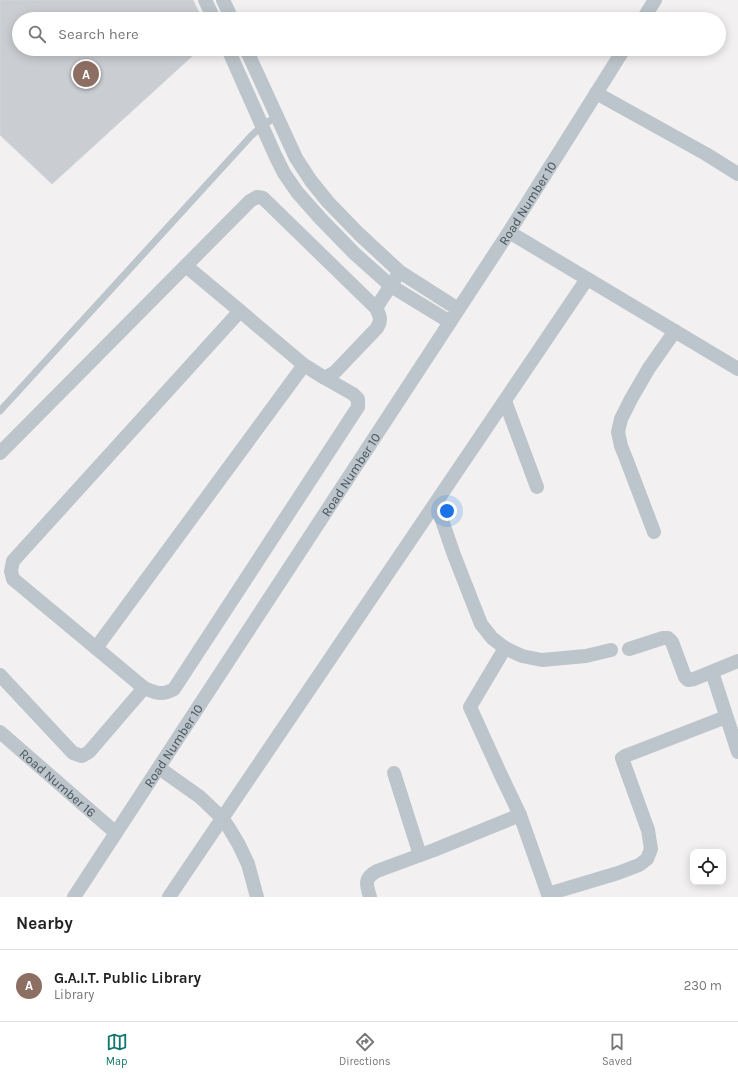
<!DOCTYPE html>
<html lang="en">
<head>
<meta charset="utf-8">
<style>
	:root { --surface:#fff; --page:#f6f6f6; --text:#222; --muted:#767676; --line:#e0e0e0; --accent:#0f766e }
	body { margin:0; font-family:Karla,sans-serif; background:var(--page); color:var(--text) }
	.controls { position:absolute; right:12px; bottom:12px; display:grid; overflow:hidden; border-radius:8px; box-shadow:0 2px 10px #0003 }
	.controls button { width:36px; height:36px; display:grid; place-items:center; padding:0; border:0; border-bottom:1px solid var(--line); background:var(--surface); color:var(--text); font:20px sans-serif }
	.you { position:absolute; left:447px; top:511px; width:14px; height:14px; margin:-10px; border:3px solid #fff; border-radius:50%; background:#1a73e8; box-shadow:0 0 0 6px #1a73e833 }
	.badge { display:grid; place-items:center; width:26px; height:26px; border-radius:50%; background:var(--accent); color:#fff; font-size:13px; font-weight:700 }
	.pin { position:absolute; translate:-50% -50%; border:2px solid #fff; box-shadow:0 1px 4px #0006 }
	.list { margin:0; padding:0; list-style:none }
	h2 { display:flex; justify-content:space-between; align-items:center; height:52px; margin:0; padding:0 16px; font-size:17px }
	h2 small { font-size:13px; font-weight:400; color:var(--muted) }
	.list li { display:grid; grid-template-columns:26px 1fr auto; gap:12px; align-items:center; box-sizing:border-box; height:72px; padding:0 16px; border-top:1px solid var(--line) }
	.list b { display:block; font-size:15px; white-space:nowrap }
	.list p { margin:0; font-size:13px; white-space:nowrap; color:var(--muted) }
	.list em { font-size:13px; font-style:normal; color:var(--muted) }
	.icon { flex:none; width:22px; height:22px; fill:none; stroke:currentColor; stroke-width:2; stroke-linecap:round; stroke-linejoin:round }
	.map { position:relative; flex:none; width:738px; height:897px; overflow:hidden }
	.search { position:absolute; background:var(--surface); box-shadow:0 2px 10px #0003; left:12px; right:12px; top:12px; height:44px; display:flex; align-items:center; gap:10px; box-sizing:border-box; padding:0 14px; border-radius:22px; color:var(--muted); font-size:15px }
	.sheet { height:124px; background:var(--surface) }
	nav { display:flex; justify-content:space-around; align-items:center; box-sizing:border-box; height:56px; border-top:1px solid var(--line); background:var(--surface); font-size:11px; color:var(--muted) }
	nav a { display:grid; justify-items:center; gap:2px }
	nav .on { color:var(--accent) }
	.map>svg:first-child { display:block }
	.building { fill:#cacdd2; stroke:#d4d6db }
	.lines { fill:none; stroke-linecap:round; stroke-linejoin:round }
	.service { stroke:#bcc5cb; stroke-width:7 }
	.minor { stroke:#bcc5cb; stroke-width:14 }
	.labels { text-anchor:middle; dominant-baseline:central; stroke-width:3; stroke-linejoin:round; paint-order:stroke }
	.street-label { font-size:13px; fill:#48545c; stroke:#fff }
</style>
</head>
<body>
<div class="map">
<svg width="738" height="897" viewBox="0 0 738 897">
	<rect width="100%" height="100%" fill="#f2f0f0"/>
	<path class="building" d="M0,0H193L202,19H19V49H200L52,184L0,135Z"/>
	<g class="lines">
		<path class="service" d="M0,411L251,136L262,126L277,116"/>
		<g class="minor">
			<path d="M205,0L214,19"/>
			<path d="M223,0L232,19"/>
			<path d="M643,19L655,0"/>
			<path d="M228,49L275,155L284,173L297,192L320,218L354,253L391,286L450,322"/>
			<path d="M246,49L296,158L311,181L328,202L359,234L400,272L458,309"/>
			<path d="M596,93L706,154L738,174"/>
			<path d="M509,232L738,369"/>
			<path d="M186,266L240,311"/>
			<path d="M376,308L395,279"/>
			<path d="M505,401L537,487"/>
			<path d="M0,453L250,201L257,197L263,198L376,308C380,316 382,320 377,328L335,372L328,376L323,377L304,365L240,311L13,561L11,571L13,579L96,648L304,365"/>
			<path d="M436,503L454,555L481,624L492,638L505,648L522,656L542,660L586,656L611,650"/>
			<path d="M654,532L627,461L621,446L618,432L621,419L631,399L649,368L675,331"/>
			<path d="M505,648L470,707L500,773L520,815L549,897"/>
			<path d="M629,649L663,638H668L672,642L685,677L688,680L694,679L738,661"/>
			<path d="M712,672L738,752"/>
			<path d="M0,675L73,753L82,756L89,752L144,688L96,648"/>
			<path d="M144,688C157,693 162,696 174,689L358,407V399L353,394L323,377"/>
			<path id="s1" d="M0,732L116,833"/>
			<path d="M159,768L200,797L222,818L229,828L239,845L248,864L257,897"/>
			<path d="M394,773L420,855"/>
			<path d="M548,894L618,873L639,865L647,859L651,849L648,830L623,761L622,758L625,756L726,717"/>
			<path id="s2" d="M74,897L509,232L624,49"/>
			<path d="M169,897L587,279"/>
			<path d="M370,897C366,884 364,878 377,871L434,850L520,815"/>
		</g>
	</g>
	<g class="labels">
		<g class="street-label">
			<text stroke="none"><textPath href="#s2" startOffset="829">Road Number 10</textPath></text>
			<text stroke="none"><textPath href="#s2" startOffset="505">Road Number 10</textPath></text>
			<text stroke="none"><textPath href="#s2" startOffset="181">Road Number 10</textPath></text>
			<text stroke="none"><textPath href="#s1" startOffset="77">Road Number 16</textPath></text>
		</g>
	</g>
</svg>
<div class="controls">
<button><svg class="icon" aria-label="locate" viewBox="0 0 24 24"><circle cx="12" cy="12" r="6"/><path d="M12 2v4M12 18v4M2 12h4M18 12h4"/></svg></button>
</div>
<div class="you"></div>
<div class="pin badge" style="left:86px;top:74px;background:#8d6e63">A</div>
<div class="search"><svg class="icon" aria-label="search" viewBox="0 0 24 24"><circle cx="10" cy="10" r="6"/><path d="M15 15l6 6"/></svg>Search here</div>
</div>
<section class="sheet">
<h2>Nearby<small></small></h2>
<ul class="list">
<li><span class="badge" style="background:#8d6e63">A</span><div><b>G.A.I.T. Public Library</b><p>Library</p></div><em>230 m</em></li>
</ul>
</section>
<nav>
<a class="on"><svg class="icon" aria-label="map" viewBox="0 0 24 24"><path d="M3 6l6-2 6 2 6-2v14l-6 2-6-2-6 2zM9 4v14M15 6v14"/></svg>Map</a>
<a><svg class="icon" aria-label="directions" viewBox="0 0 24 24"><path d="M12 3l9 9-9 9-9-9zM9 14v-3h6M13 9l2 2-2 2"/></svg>Directions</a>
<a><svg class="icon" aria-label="saved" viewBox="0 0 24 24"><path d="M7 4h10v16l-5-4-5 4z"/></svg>Saved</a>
</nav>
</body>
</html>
